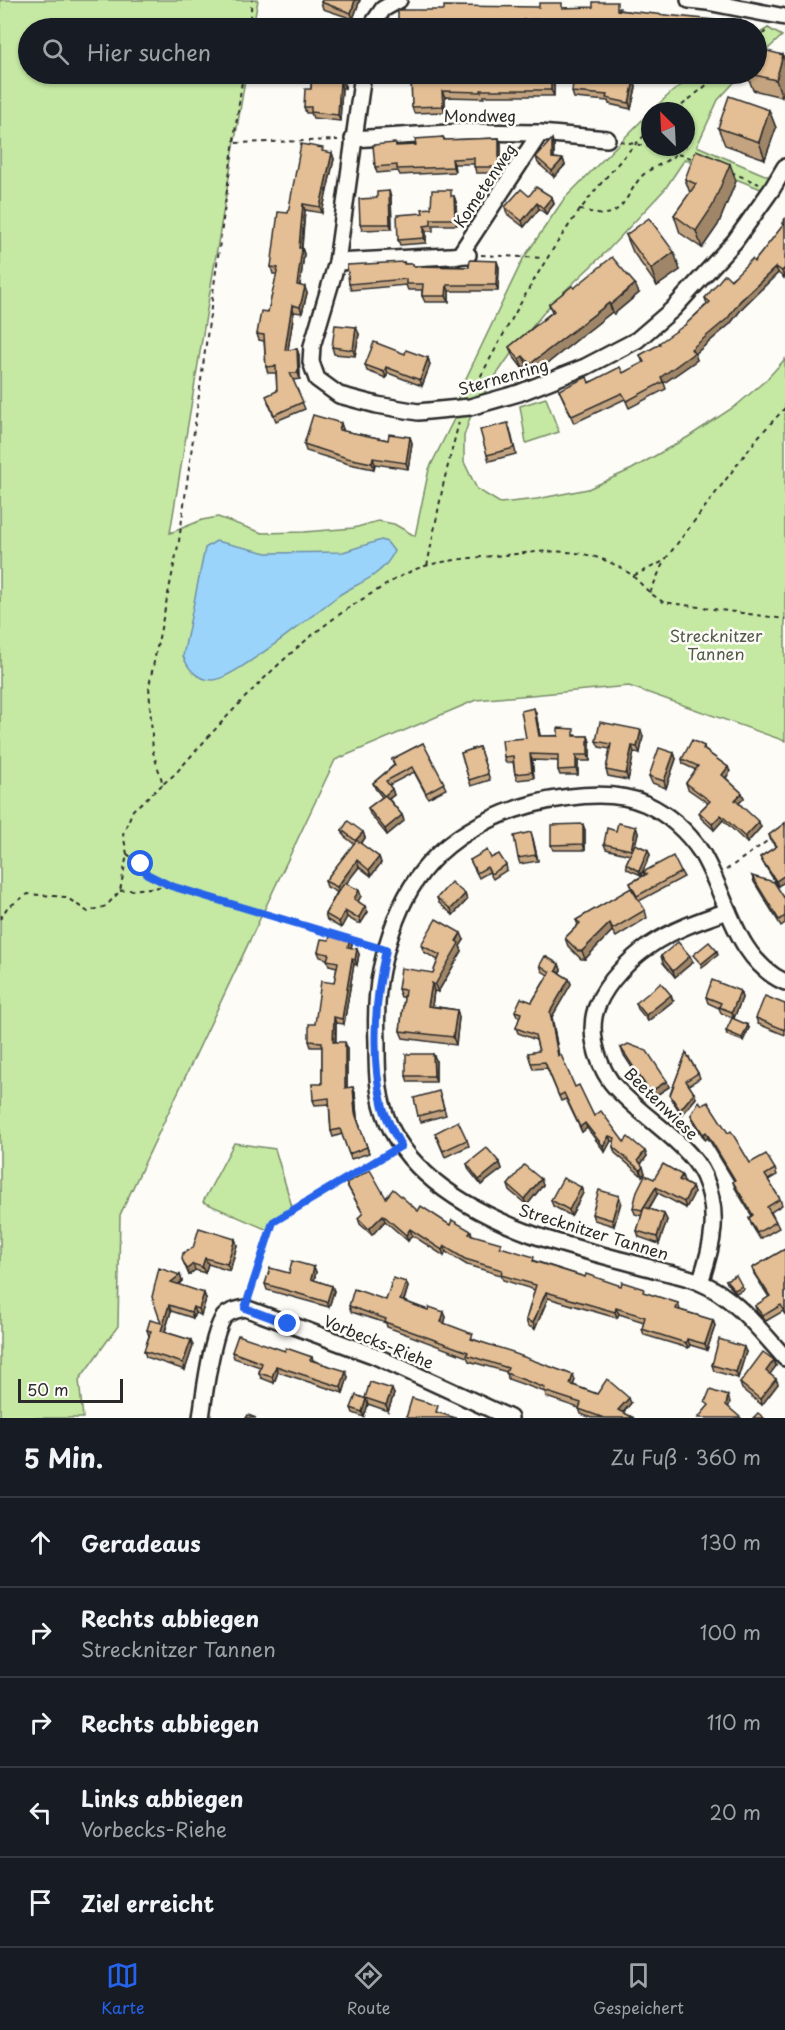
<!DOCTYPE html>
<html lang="de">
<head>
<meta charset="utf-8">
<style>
	:root { --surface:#171b24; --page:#242831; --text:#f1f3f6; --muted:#9ea1a6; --line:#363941; --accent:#2563eb }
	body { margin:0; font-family:"Playpen Sans",sans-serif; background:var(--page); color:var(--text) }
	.compass { position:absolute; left:641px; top:102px; width:54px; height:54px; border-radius:50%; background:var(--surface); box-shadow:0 2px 4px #0004; rotate:336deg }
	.scale { position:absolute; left:18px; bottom:15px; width:105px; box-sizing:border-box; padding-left:6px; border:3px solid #2b2b2b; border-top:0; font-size:16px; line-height:21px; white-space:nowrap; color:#2b2b2b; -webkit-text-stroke:4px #fdfcf7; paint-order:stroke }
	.stop { position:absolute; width:18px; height:18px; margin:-14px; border:4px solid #2563eb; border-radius:50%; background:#fff }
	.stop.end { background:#2563eb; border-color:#fff; box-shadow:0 2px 6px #0008 }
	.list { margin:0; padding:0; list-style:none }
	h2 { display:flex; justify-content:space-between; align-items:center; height:78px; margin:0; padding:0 24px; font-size:26px }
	h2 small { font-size:20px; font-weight:400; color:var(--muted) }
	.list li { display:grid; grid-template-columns:39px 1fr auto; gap:18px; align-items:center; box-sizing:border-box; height:90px; padding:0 24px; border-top:2px solid var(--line) }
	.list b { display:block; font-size:22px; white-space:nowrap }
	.list p { margin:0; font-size:20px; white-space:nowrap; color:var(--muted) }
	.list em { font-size:20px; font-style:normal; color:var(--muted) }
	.icon { flex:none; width:33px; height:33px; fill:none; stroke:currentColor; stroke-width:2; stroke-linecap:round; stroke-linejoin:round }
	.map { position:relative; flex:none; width:785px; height:1418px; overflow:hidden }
	.search { position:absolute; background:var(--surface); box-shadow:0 2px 4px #0004; left:18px; right:18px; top:18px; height:66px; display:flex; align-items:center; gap:15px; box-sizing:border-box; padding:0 21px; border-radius:33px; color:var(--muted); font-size:22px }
	.sheet { height:528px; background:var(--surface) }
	nav { display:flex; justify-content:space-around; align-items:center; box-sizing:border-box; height:84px; border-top:2px solid var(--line); background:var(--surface); font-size:16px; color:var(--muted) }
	nav a { display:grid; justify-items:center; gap:3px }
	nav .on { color:var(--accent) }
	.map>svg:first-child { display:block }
	.green { fill:#c5e9a3; stroke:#788a67; stroke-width:1.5 }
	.water { fill:#9bd4fb; stroke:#6e90a8; stroke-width:1.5 }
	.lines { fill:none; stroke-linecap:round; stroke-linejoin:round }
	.minor-casing { stroke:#2b2b2b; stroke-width:20 }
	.path { stroke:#2b2b2b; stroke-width:2; stroke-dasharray:4.5 4.5; stroke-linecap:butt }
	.minor { stroke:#fdfcf7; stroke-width:15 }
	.wall { fill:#c4a480; stroke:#2b2b2b; stroke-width:1.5 }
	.shaded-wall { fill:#a08668; stroke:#2b2b2b; stroke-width:1.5 }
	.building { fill:#e4bf95; stroke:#2b2b2b; stroke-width:1.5 }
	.route { stroke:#2563eb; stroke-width:8 }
	.labels { text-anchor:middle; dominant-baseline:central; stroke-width:5; stroke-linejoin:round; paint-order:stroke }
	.street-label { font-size:16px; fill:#2b2b2b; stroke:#fdfcf7 }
	.park-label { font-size:16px; fill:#525a49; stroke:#fdfcf7 }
</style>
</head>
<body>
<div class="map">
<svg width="785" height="1418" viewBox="0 0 785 1418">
	<rect width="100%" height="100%" fill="#fdfcf7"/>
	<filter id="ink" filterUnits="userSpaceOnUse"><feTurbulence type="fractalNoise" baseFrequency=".0167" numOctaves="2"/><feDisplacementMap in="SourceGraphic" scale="12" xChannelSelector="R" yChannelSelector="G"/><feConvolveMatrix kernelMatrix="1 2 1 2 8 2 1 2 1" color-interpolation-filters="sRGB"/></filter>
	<g filter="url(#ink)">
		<g class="green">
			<path d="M0,0H258L253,28H28V74H246L170,533L202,520L218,517L262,533L304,532L354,528L378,521L394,524L415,536L429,469L454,419L459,393L523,259L564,199L650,112V147H686V111H651L672,92L696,74H742L718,100L697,146L772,178L766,191L685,159L665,189L607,251L550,305L515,348L488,387L470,418L464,436V462L477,489L500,503L537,499L588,489L632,469L688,437L737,405L767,379L785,359V741L629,686L476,700L335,760L120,1215L118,1326L79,1380L83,1418H0Z"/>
			<path d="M768,28L782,36L757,59V35Z"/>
			<path d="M546,398L559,432L526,443L520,406Z"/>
			<path d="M234,1143L275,1149L293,1210L273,1222L270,1231L203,1202Z"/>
		</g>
		<path class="water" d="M381,540L387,542L394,551C391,560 382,569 374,575C363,583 349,588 338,596C316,612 233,680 213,680C197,680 188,669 183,656L205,548L216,541L267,553L343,552Z"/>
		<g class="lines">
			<g class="minor-casing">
				<g id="minor">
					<path d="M689,0L707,2L785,17"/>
					<path d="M370,28L383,9L399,0"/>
					<path d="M363,74L337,262L312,346L311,362L317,379L339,395L377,405L418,412L470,407L519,393L585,367L637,340L673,309L735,241L772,189L785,167"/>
					<path d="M353,139L464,132L540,133L607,139"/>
					<path d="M459,256L540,133"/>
					<path d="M337,262L468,255"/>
					<path d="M785,982C734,959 728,896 701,852C688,832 668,814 646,804C605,785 531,800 491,819C423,851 397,898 381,970C376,994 376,1019 377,1043C377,1063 377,1084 382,1104C399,1172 472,1212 534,1235C574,1249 616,1258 657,1270C671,1274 686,1276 699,1282C734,1296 760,1330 785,1358"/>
					<path d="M700,1282C713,1246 720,1212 704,1176C688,1141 635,1113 611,1082C596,1061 587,1028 598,1004C607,982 630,959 649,946C672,930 701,920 728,911"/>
					<path d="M201,1418C204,1396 212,1333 224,1317C230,1310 237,1310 245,1308L373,1355L510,1418"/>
				</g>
			</g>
			<g class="path">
				<path d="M249,28L252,0"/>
				<path d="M756,41L769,28"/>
				<path d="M243,74L179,541L149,686L153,752L163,784L175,774C236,706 296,637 376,591C392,581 408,571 425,566C454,558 486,557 516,554C558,549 597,549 633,576L664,561L759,436L785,408"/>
				<path d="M675,111L720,74"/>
				<path d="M620,141L650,147"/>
				<path d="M236,143L338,140"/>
				<path d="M652,147L695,159"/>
				<path d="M731,172L759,184"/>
				<path d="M579,210C589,210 596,216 606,214C624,212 630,189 641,177C650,167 665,164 676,154"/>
				<path d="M481,255L544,258"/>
				<path d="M472,392C514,316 551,240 609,174C622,159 634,144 650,131"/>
				<path d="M427,566L444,481L459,422"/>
				<path d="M633,576L650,593L663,602L785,619"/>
				<path d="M650,593L664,561"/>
				<path d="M127,854L141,864L147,874L171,886L331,934"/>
				<path d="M726,870L773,837"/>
				<path d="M120,891L171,886"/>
				<path d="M0,919L7,908L28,894L66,897L88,912L106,906L120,891L127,854L123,834L133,810L163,784"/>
				<path d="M348,939L371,945"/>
				<path d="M249,1294L273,1222L389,1153"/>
			</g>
			<use href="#minor" class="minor"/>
		</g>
		<g class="wall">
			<path d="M360,0L353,19L323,9L321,2Z"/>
			<path d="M563,8H620V10L716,26V28H549L547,25L525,26L444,10Z"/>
			<path d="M783,55L782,97L753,90L747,74H756Z"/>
			<path d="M312,74H346L345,88H342L340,121L313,118L311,113H306L304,107L311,89Z"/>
			<path d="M388,74H554V96H484V98L445,97V112L414,113L412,107L411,74L389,78Z"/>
			<path d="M634,81L636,87L631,109L609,104L608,101L574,98L572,92Z"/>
			<path d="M769,110L776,128L765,159L725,145L718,128Z"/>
			<path d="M443,137L445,140L499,138L501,144V173H476L474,164H454L455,172L400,175L398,171L377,173L375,167L396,146L416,145Z"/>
			<path d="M554,145V158L563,159L565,165L554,177L538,163L536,157Z"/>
			<path d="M324,152L332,153L334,159L322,213L305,210L302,248L304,254L300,285L307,293L302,313L294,312L288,350L297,349L299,355L300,379L293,380L305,409L276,421L268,402L277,391L276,373H268L266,367L264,341L259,340L257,334L268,312L277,274H273L271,267L288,213Z"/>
			<path d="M685,179L736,181L718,225L702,248L680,233L674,215L690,193Z"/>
			<path d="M389,191L391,197L392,229L362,230L360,224L377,198Z"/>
			<path d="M454,196L456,202L457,225H433V231H426V243L400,245L398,240L423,213L431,208Z"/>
			<path d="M529,196L552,197L554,204L546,214L539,209L524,227L507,214L505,207Z"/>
			<path d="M785,219L784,278L778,273L743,307L730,324L695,354L697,360L664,383L666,389L629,408L625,399L574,423L559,390L623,373L643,363L640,355L660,345L685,325L707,304L705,298L754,262L783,226L782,223Z"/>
			<path d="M626,235L680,270L657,286L633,252Z"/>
			<path d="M404,262L405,264H413L414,266L469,267H499L498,291H449V302H425L422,296V290H408L406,285L351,290L349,284Z"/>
			<path d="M574,288L639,293L614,314L612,312L534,374L527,365L523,369L513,356L509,347L552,312L549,304Z"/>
			<path d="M359,334L355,356L334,354L332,347Z"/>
			<path d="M428,358L430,365L422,386L388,373L386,378L367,371L365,365Z"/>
			<path d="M343,429V431L388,440L410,437L412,443L408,469L375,464L374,469L349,464L306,451L304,444Z"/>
			<path d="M510,429L516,454L489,461L487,455Z"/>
			<path d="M536,714L540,736L577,735V736H588L590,742V761H578V775H560L558,770V761L532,760L534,778L517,780L515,774L513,762L506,763L504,757L526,738Z"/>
			<path d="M643,736L640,753L634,752L628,780L608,776L606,770L610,749L599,747L596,741Z"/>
			<path d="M423,743L446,789L428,798L414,772L389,785L392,789L394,795L389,799L402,815L404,821L387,835L370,814L368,808L382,797L375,788L373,783L394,765L392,759Z"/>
			<path d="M704,746L705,750L728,767L730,772L726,778L742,793L744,798L739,803L761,827L747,843L723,820L714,830L701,818L699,812L708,803L688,789L686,783L696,770L683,764L682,759Z"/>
			<path d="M479,747L490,780L471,786L461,753Z"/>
			<path d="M674,753L676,759L666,788L652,783L649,776Z"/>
			<path d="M785,823L778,886L763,863L760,857L776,847L771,841L769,835Z"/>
			<path d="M636,827L638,833L635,844L648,850L650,855L641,875L627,869L626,864L630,855L606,849L604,844L616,831Z"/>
			<path d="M342,830L363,832L365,838L361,844L379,857L381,863L371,876L359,867L346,883L361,896L358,901L368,912L361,923H357L347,917L341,928L327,920L325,914L337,892L327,887L325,881L354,844L344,836Z"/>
			<path d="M585,830V850H553L551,845Z"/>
			<path d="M533,839L538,861L520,864L518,858Z"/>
			<path d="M491,858L506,865L507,870L493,879L489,872L479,878L470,860Z"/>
			<path d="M643,872H681L684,877L639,901L645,910L647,918L616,937L612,931L585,959H581L568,946L565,938L578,925L576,920L632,888L630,883L644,875Z"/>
			<path d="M752,876L785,899V923L781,926L754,882Z"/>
			<path d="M465,894L467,900L453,915L439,903L437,898Z"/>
			<path d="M350,939L352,944L351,947L359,954L357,965L354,964L344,1024L336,1023V1042L347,1047V1088L353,1087L355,1093L357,1118L369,1153L351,1159L342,1134L333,1137L331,1131L329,1104L315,1105L313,1100L322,1084V1047H311L309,1041L315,1024L334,983L337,967L329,965L327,959L320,957L318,952Z"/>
			<path d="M464,940L460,946L462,951L438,992L434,991L432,1006L457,1010L459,1017L456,1045L403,1038L400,1031L404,997H401L398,989L433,973L438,960L424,952L421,945Z"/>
			<path d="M661,956L693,962L675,977L663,963Z"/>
			<path d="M559,964L561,970L559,973L569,979L571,984L552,1017L559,1056L575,1087L594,1116L624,1142L647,1156L641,1164L645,1173L642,1176L615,1153L613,1147L614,1142L611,1141L605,1152L587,1128L582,1132L566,1099L561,1101L547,1068L533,1069L528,1053L539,1051L536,1040L518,1033L516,1028L520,1017L517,1016L515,1011L532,1002L548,975L542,971L540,965Z"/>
			<path d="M740,991L742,998L734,1018L721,1013L719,1008L708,1003L706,997Z"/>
			<path d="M673,1001L648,1021L638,1009L636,1003Z"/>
			<path d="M785,1004V1035L758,1024L756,1018Z"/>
			<path d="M749,1028L743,1041L727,1035L726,1031Z"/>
			<path d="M621,1048L669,1087L652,1098L623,1054Z"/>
			<path d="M686,1053L698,1073L700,1078L689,1085L696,1098L682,1115L672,1100L670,1095Z"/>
			<path d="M433,1054L436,1060V1082H408L406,1076Z"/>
			<path d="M441,1097L446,1115L421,1122L418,1116Z"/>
			<path d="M702,1105L728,1133L750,1163L775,1169L777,1175L768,1180L780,1199L782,1205L771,1212L779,1228L760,1239L751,1224L749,1218L752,1216L735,1188L733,1182L734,1181L708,1138L705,1140L693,1121L691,1115Z"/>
			<path d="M435,1133L467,1140L469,1146L445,1157Z"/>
			<path d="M500,1163L502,1169L481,1185L469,1170L467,1164Z"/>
			<path d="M541,1179L543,1185L527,1205L510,1191L508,1185Z"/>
			<path d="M654,1179L684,1181L683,1182L692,1187L694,1193L686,1208L658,1193L649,1209L664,1214L667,1220L659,1244L639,1237L637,1231L642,1216L635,1214L633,1208Z"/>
			<path d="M346,1183L386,1198L450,1225L471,1231L472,1235L535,1261L585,1277L645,1293L678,1303L680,1310L713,1320L715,1326L707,1350L690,1345L688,1348L644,1335L642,1329L644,1322L619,1314L617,1318L548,1298L535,1329L528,1326L526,1320L535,1290L503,1280L501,1275L467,1265L446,1252L444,1256L412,1235L408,1241L385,1221L372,1235L360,1224L358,1218L363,1214L349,1189Z"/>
			<path d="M581,1187L583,1193L571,1216L553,1206L551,1200Z"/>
			<path d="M619,1196L621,1202L614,1226L594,1220L592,1214Z"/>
			<path d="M235,1239L237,1245L230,1271L208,1264L205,1273L195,1270L189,1275L182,1259Z"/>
			<path d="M785,1249V1315L783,1311L766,1321L757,1312L755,1306L769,1297L754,1274L752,1268Z"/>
			<path d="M314,1267L316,1272L314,1280L332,1286L334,1291L329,1307L267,1290L265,1284L289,1273Z"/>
			<path d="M180,1275L182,1281L178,1285L204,1293L206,1299L201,1315L195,1313L193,1318L171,1311L165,1332L191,1340L193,1346L185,1370L146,1357L144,1351L149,1336L147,1330L161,1323Z"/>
			<path d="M726,1280L742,1286L744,1289L736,1293L727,1283Z"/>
			<path d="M406,1282L408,1287L404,1301L446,1317L444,1324L475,1340L573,1375L575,1380L573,1385L597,1394L631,1403L623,1413L634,1418H591L581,1414L579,1408L546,1397L545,1392L508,1379L507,1372L469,1361L467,1357L387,1327L386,1323L351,1312L349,1306L386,1300Z"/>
			<path d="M285,1351L312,1357L313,1360L348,1377L343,1393L278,1372L274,1383L261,1378L259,1373L260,1367L234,1358L232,1352Z"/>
			<path d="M746,1352L738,1378L714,1371L712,1365Z"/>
			<path d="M774,1360L776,1366L769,1374L776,1379L778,1384L762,1405L742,1389L740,1383Z"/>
			<path d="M394,1394L388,1411L368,1404L364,1417L353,1413L351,1408L365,1398Z"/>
		</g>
		<g class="shaded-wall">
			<path d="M355,0H360L353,19L351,13Z"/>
			<path d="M714,20L716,26V28H713Z"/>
			<path d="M783,55L785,61V87L782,97L776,80Z"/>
			<path d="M343,74H346L345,88L342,82Z"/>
			<path d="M551,74H554V96L551,90Z"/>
			<path d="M340,81L342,88L340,121L338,115Z"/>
			<path d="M634,81L636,87L631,109L629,103Z"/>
			<path d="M442,91L445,97V112L443,106Z"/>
			<path d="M769,110L776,128L765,159L759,142Z"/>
			<path d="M499,138L501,144V173L499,167Z"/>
			<path d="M552,139L554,145V164L552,158Z"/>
			<path d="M332,153L334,159L322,213L320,207Z"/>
			<path d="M452,159L454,164L455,172L453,167Z"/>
			<path d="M563,159L565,165L554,177L552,171Z"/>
			<path d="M730,164L736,181L718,225L702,248L696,231Z"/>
			<path d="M389,191L391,197L392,229L390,224Z"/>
			<path d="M454,196L456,202L457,225L455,219Z"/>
			<path d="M552,197L554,204L546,214L543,208Z"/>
			<path d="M537,203L539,209L524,227L522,221Z"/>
			<path d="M303,204L305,210L301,254L299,248Z"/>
			<path d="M424,226L426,231V243L424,238Z"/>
			<path d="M302,248L304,254L299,291L297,285Z"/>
			<path d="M674,252L680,270L657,286L651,269Z"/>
			<path d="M497,261L499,267L498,291L496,285Z"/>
			<path d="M776,267L778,273L743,307L730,324L695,354L697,360L664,383L661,377Z"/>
			<path d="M785,268V277L784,278L782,271Z"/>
			<path d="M635,284L639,293L614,314L610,305Z"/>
			<path d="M447,285L449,291V302L446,296Z"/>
			<path d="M305,287L307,293L302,313L300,307Z"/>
			<path d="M609,303L612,312L534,374L530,364Z"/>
			<path d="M292,305L294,312L287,356L285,350Z"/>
			<path d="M356,327L359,334L355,356L353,350Z"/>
			<path d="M297,349L299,355L300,379L298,373Z"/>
			<path d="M523,356L527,365L523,369L519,359Z"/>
			<path d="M428,358L430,365L422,386L420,380Z"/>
			<path d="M386,367L388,373L386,378L384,372Z"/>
			<path d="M341,423L343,429L341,436L339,430Z"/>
			<path d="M410,437L412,443L408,469L406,463Z"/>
			<path d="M373,458L375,464L374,469L372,463Z"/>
			<path d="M534,708L536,714L541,741L539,736Z"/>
			<path d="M641,730L643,736L640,753L637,747Z"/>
			<path d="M588,736L590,742V761L588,755Z"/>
			<path d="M632,746L634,752L628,780L626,774Z"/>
			<path d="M674,753L676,759L666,788L664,781Z"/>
			<path d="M530,754L532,760L534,778L532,772Z"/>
			<path d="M576,755L578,761V775L576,769Z"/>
			<path d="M728,767L730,772L724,780L722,775Z"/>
			<path d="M392,789L394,795L387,800L385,795Z"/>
			<path d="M742,793L744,798L737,805L735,800Z"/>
			<path d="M402,815L404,821L387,835L385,829Z"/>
			<path d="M721,815L723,820L714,830L712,824Z"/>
			<path d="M759,822L761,827L747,843L745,837Z"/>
			<path d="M583,824L585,830V850L583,844Z"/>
			<path d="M636,827L638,833L633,855L631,850Z"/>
			<path d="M363,832L365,838L358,847L356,840Z"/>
			<path d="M531,832L533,839L538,861L536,855Z"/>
			<path d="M648,850L650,855L641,875L639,871Z"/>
			<path d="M379,857L381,863L371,876L369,870Z"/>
			<path d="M357,860L359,867L339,893L337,887Z"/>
			<path d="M785,875V882L778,886L776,881Z"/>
			<path d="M359,890L361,896L356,905L354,899Z"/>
			<path d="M465,894L467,900L453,915L451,909Z"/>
			<path d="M365,906L368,912L361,923L359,917Z"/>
			<path d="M345,911L347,917L341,928L339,922Z"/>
			<path d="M610,923L612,931L585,959L582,951Z"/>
			<path d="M461,933L464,940L460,946L462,951L438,992L435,985Z"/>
			<path d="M350,939L352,944L350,952L348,947Z"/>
			<path d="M357,949L359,954L357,965L355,960Z"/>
			<path d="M717,951L718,955L702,967L701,964Z"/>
			<path d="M690,956L693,962L675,977L673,971Z"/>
			<path d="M352,959L354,964L344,1024L342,1019Z"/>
			<path d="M559,964L561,970L558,976L556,971Z"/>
			<path d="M569,979L571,984L552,1017L560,1062L558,1056L550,1012Z"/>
			<path d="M432,983L434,991L431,1013L428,1006Z"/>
			<path d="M740,991L742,998L734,1018L732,1012Z"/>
			<path d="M671,995L673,1001L648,1021L646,1015Z"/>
			<path d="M457,1010L459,1017L456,1045L453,1037Z"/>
			<path d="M334,1017L336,1023L335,1047L333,1042Z"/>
			<path d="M748,1025L749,1028L743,1041L742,1038Z"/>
			<path d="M345,1042L347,1047V1094L345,1088Z"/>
			<path d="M433,1054L436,1060V1082L434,1076Z"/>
			<path d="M667,1081L669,1087L652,1098L650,1092Z"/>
			<path d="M353,1087L355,1093L357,1118L369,1153L355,1113Z"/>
			<path d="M694,1093L696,1098L682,1115L680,1110Z"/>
			<path d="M585,1123L587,1128L582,1132L580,1127Z"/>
			<path d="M706,1132L708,1138L705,1140L703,1134Z"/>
			<path d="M609,1136L611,1141L605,1152L603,1146Z"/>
			<path d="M645,1151L647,1156L640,1165L638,1160Z"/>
			<path d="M500,1163L502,1169L481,1185L479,1180Z"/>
			<path d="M643,1167L645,1173L642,1176L640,1170Z"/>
			<path d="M682,1175L684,1181L681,1186L679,1180Z"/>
			<path d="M541,1179L543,1185L527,1205L524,1199Z"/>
			<path d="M581,1187L583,1193L571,1216L569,1210Z"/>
			<path d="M656,1187L658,1193L644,1216L642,1210Z"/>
			<path d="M692,1187L694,1193L686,1208L684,1202Z"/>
			<path d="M619,1196L621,1202L614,1226L612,1220Z"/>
			<path d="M664,1214L667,1220L659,1244L657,1237Z"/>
			<path d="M383,1215L385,1221L372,1235L369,1229Z"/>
			<path d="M410,1229L412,1235L408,1241L406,1235Z"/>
			<path d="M235,1239L237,1245L230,1271L227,1264Z"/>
			<path d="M444,1246L446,1252L444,1256L442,1250Z"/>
			<path d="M205,1258L208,1264L205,1273L202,1267Z"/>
			<path d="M193,1264L195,1270L189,1275L187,1269Z"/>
			<path d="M314,1267L316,1272L313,1285L311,1279Z"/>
			<path d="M180,1275L182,1281L173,1289L171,1282Z"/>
			<path d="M406,1282L408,1287L402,1306L400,1300Z"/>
			<path d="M332,1286L334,1291L329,1307L327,1302Z"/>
			<path d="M546,1292L548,1298L535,1329L533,1323Z"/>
			<path d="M204,1293L206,1299L201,1315L199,1309Z"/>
			<path d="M169,1305L171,1311L163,1337L161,1331Z"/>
			<path d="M193,1307L195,1313L193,1318L191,1312Z"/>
			<path d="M616,1308L619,1314L617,1318L615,1312Z"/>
			<path d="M444,1312L446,1317L443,1328L441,1322Z"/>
			<path d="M713,1320L715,1326L707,1350L705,1344Z"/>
			<path d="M687,1339L690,1345L688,1348L686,1343Z"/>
			<path d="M191,1340L193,1346L185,1370L183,1363Z"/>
			<path d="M744,1347L746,1352L738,1378L736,1372Z"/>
			<path d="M774,1360L776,1366L768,1377L766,1371Z"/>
			<path d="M276,1366L278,1372L274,1383L272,1377Z"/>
			<path d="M346,1371L348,1377L343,1393L341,1387Z"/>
			<path d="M573,1375L575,1380L572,1389L570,1384Z"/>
			<path d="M776,1379L778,1384L762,1405L760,1399Z"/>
			<path d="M392,1389L394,1394L388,1411L386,1405Z"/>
			<path d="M728,1396L730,1402L728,1410L726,1405Z"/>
			<path d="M629,1398L631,1403L620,1416L618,1410Z"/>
			<path d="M366,1399L368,1404L364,1417L362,1412Z"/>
		</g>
		<g class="building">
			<path d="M322,0H355L351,13L321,2Z"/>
			<path d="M593,2H617V10L714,20L713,28H626V22L593,23V28H562V24H547V19L523,20V28H398V10H444V6L539,7V3H562V8L593,7Z"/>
			<path d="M313,23L347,25V28H312Z"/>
			<path d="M756,48L783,55L776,80L750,74H756Z"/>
			<path d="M312,74H343L342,82L340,81L338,115L311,112V107H304L305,89H311Z"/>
			<path d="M411,74H551V90H481V92L442,91L443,106L412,107Z"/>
			<path d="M574,74H600L634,81L629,103L606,98L607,95L572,92Z"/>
			<path d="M729,96L769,110L759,142L718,128Z"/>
			<path d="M443,137L444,140L499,138V167H474V158L452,159L453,167L397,169V165L375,167L373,145L395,143L396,146L416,145L415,139Z"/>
			<path d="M552,139V158L563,159L552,171L536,157Z"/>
			<path d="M301,144L323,148L322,151L332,153L320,207L303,204L299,248H302L297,285L305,287L300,307L292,305L285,350L297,349L298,373H290L303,402L274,415L266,396L277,391L276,366L266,367L264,335L257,334L261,311L268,312L278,268L271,267L278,212L288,213Z"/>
			<path d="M696,150L730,164L712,207L696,231L674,215L696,184L685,179Z"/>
			<path d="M536,187L552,197L543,208L537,203L522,221L505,207L521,189L529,196Z"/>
			<path d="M432,190H451V196H454L455,219H431V225L424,226V238L398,240L397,215L423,213L422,209L431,208Z"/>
			<path d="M389,191L390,224H360L359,199L377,198V192Z"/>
			<path d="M649,218L674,252L651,269L626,235Z"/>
			<path d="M785,219V268L782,271L776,267L740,301L728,318L691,349L694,353L661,377L663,382L627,401L622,393L572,416L559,390L587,377L589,383L620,367L623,373L644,362L640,355L660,344L659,343L685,325L710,302L705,298L725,274L731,280L752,259L754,262L784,224L782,223Z"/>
			<path d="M612,257L635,284L610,305L609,303L530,364L523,356L519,359L509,347L554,311L549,304L572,286L574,288Z"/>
			<path d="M470,260L497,261L496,285H447L446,296H422L423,284H406V279L349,284L347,265L404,262V264H413V266L469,267Z"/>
			<path d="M335,325L356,327L353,350L332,347Z"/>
			<path d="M374,342L405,354L406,350L428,358L420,380L386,367L384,372L365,365Z"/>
			<path d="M313,415L341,423L339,430L388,440L389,434L410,437L406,463L373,458L372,463L347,458L304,444Z"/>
			<path d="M508,423L514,448L487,455L480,430Z"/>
			<path d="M534,708L539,736H558V728L574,729V736H588V755H576V769L558,770V755L530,754L532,772L515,774L513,756L504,757L502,740L526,738L521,711Z"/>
			<path d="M600,722L641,730L637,747L632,746L626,774L606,770L611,744L596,741Z"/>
			<path d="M692,740L704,746L703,749L728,767L722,775L742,793L735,800L759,822L745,837L721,815L712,824L699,812L710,801L686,783L698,766L682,759Z"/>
			<path d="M423,743L444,783L426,793L412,767L386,781L392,789L385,795L402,815L385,829L368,808L384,796L373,783L395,765L392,759Z"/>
			<path d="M479,747L488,774L469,780L461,753Z"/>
			<path d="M659,748L674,753L664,781L649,776Z"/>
			<path d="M348,821L363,832L356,840L379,857L369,870L357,860L337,887L325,881L356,841L342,830Z"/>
			<path d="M618,823L636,827L631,850L604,844L607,828L616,831Z"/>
			<path d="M785,823V875L776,881L760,857L777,846L769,835Z"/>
			<path d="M583,824V844L551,845V825Z"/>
			<path d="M531,832L536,855L518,858L514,836Z"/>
			<path d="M635,844L648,850L639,871L626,864Z"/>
			<path d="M487,850L491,858L499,854L506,865L491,874L487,867L477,873L470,860Z"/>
			<path d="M673,856L681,872L637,896L630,883L647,874L643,872Z"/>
			<path d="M752,876L774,882L785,899V916L779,920Z"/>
			<path d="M451,882L465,894L451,909L437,898Z"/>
			<path d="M345,883L359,890L354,899L365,906L359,917H355L345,911L339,922L325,914L339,890Z"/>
			<path d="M631,888L645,910L613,929L610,923L582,951H578L565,938L580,923L576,920Z"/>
			<path d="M436,919L461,933L456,941L459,943L435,985L432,983L428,1006L457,1010L453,1037L400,1031L405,990L398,989L401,968L433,973L440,955L421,945Z"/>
			<path d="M331,933L350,939L348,947L357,949L355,960L352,959L342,1019L334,1017L333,1042H345V1088L353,1087L355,1113L367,1147L349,1154L340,1129L331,1131L329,1098L313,1100L312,1084H322V1042L309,1041V1024H315L321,981L334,983L338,962L327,960L329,954L318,952L321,939L329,940Z"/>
			<path d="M678,942L690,956L673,971L661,956Z"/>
			<path d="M709,942L717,951L701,964L693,955Z"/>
			<path d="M545,956L559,964L556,971L569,979L550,1012L558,1056L561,1055L575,1087L579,1085L594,1116L601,1111L624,1142L628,1137L645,1151L638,1160L643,1167L640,1170L613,1147L615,1138L609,1136L603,1146L585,1123L580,1127L564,1093L559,1096L545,1062L531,1063L528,1053L539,1051L535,1035L516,1028L521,1013L515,1011L521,998L532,1002L550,972L540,965Z"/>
			<path d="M712,980L740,991L732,1012L719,1007L721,1003L706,997Z"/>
			<path d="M661,983L671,995L646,1015L636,1003Z"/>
			<path d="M765,996L785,1004V1030L756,1018Z"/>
			<path d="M732,1018L748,1025L742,1038L726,1031Z"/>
			<path d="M628,1044L647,1051L667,1081L650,1092L621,1048Z"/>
			<path d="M686,1053L698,1073L686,1081L694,1093L680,1110L670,1095Z"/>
			<path d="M406,1054H433L434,1076H406Z"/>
			<path d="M439,1091L444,1109L418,1116L414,1098Z"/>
			<path d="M699,1101L702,1105L708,1102L728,1133L731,1131L750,1163L766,1154L775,1169L765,1175L780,1199L767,1207L776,1222L757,1233L749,1218L753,1215L733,1182L735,1180L706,1132L703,1134L691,1115Z"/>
			<path d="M458,1121L467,1140L443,1151L435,1133Z"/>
			<path d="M487,1148L500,1163L479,1180L467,1164Z"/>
			<path d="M663,1164L682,1175L679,1180L692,1187L684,1202L656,1187L642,1210L633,1208L637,1191L645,1175L654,1179Z"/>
			<path d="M524,1165L541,1179L524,1199L508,1185Z"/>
			<path d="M370,1170L386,1198L393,1189L418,1211L421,1206L450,1225L452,1220L471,1231L469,1234L501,1243L500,1247L534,1257L533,1261L585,1277L586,1274L621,1286L622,1282L644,1289L643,1292L678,1303L676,1309L713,1320L705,1344L687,1339L686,1343L642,1329L645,1317L616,1308L615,1312L546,1292L533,1323L526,1320L536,1285L501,1275L502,1270L465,1259L444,1246L442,1250L410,1229L406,1235L383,1215L369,1229L358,1218L363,1213L346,1183Z"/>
			<path d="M563,1178L581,1187L569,1210L551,1200Z"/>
			<path d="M599,1190L619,1196L612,1220L592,1214Z"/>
			<path d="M644,1207L664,1214L657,1237L637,1231Z"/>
			<path d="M199,1228L235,1239L227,1264L205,1258L202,1267L193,1264L187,1269L182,1259L183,1253L193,1248Z"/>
			<path d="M785,1249V1312L781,1305L763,1316L755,1306L770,1296L752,1268Z"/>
			<path d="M292,1261L314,1267L311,1279L332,1286L327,1302L265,1284L270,1268L289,1273Z"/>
			<path d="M159,1268L180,1275L171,1282L204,1293L199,1309L193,1307L191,1312L169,1305L161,1331L191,1340L183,1363L144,1351L151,1331L147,1330L150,1320L161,1323L152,1297Z"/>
			<path d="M736,1275L742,1286L735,1290L726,1280Z"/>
			<path d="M393,1278L406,1282L400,1300L428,1310L429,1307L444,1312L441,1322L473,1334L471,1339L513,1352V1353L573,1375L570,1384L597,1394L607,1379L629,1398L618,1410L634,1418H604L579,1409L581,1403L544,1391L545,1388L506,1373L508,1368L467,1355L468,1352L385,1322L386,1319L349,1306L354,1289L386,1300Z"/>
			<path d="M238,1335L285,1351L286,1348L312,1357L310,1360L346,1371L341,1387L276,1366L272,1377L259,1373L262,1363L232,1352Z"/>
			<path d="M719,1339L744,1347L736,1372L712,1365Z"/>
			<path d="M763,1352L774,1360L766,1371L776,1379L760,1399L740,1383Z"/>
			<path d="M370,1382L392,1389L386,1405L365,1398Z"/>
			<path d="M710,1390L728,1396L726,1405L741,1418H698L709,1405L705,1402Z"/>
			<path d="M356,1395L366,1399L362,1412L351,1408Z"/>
			<path d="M412,1398L438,1406L436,1412L456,1418H406Z"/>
			<path d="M758,1413L764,1418H753Z"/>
			<path d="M248,1415L256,1418H246Z"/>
		</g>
	</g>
	<g class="lines" filter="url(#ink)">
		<path class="route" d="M141,864L147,874L171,886L386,950C375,997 371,1056 382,1103C385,1118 394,1133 401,1146L273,1222L245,1308L288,1324"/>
	</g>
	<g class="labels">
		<g class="street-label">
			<text x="480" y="115">Mondweg</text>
			<text transform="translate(484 185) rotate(-56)">Kometenweg</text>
			<text transform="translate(503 376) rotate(-16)">Sternenring</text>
			<text transform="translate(662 1103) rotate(44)">Beetenwiese</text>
			<text transform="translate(594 1231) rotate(17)">Strecknitzer Tannen</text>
			<text transform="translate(379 1341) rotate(22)">Vorbecks-Riehe</text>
		</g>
		<g class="park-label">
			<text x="716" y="635">Strecknitzer<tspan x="716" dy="18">Tannen</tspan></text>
		</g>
	</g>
</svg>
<svg class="compass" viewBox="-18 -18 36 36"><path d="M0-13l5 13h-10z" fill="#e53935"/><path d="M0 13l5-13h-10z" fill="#9ea1a6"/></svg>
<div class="scale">50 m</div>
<div class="stop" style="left:141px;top:864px"></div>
<div class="stop end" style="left:288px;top:1324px"></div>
<div class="search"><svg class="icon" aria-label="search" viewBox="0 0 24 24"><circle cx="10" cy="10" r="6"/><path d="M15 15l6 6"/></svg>Hier suchen</div>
</div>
<section class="sheet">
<h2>5 Min.<small>Zu Fuß · 360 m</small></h2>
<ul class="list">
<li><svg class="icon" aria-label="ahead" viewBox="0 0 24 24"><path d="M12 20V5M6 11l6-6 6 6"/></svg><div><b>Geradeaus</b></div><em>130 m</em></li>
<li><svg class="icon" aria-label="right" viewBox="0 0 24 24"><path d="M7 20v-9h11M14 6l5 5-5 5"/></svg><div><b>Rechts abbiegen</b><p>Strecknitzer Tannen</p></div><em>100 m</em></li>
<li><svg class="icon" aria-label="right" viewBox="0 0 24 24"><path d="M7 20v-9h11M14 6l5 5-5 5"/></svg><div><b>Rechts abbiegen</b></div><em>110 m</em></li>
<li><svg class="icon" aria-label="left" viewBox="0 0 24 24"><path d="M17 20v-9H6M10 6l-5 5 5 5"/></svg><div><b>Links abbiegen</b><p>Vorbecks-Riehe</p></div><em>20 m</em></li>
<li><svg class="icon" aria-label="arrive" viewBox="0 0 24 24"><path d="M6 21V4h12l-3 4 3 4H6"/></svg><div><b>Ziel erreicht</b></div></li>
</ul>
</section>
<nav>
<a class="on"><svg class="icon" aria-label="map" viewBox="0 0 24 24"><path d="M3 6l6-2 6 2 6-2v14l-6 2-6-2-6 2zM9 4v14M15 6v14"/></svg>Karte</a>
<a><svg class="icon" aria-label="directions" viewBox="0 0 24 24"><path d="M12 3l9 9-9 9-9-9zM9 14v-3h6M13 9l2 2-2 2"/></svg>Route</a>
<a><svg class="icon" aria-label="saved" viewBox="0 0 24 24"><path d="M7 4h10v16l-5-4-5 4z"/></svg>Gespeichert</a>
</nav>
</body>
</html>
